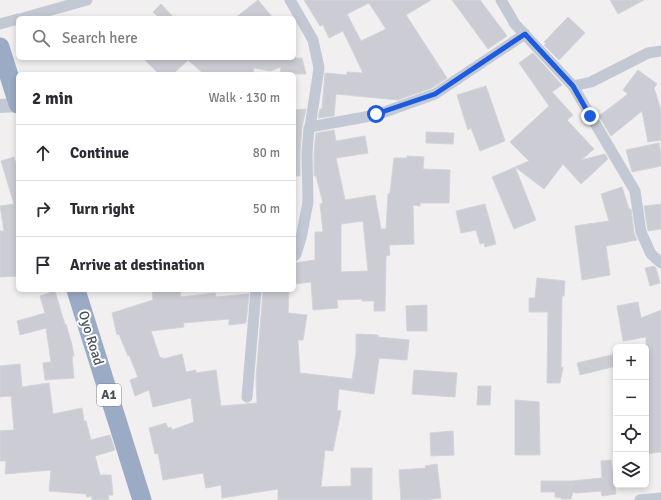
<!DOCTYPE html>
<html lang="en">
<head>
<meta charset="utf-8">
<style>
	:root { --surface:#fff; --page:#f2f2f3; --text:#2b2b33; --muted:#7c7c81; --line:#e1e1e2 }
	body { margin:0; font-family:Signika,sans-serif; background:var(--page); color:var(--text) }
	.controls { position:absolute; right:12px; bottom:12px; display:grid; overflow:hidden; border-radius:6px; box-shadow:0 2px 6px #0003 }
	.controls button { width:36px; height:36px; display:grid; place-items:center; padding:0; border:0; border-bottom:1px solid var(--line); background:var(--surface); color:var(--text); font:20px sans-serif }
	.stop { position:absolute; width:12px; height:12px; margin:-9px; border:3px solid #1c5ade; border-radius:50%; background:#fff }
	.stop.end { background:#1c5ade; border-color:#fff; box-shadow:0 1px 4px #0008 }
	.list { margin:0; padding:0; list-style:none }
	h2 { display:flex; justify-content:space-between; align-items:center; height:52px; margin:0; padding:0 16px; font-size:17px }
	h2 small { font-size:13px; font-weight:400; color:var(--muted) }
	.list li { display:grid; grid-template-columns:26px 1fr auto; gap:12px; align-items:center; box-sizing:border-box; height:56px; padding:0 16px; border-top:1px solid var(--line) }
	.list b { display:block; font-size:15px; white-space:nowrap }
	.list em { font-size:13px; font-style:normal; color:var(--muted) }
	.icon { flex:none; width:22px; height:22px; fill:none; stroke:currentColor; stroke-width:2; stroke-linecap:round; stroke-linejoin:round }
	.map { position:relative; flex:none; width:661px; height:500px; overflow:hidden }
	.search { position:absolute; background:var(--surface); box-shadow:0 2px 6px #0003; left:16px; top:16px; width:280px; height:44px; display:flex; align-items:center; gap:10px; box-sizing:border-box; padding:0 14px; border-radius:6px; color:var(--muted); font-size:15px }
	.panel { position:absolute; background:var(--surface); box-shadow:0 2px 6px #0003; left:16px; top:72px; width:280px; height:220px; border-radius:6px }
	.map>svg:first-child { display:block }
	.building { fill:#cccdd4; stroke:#d3d4da; fill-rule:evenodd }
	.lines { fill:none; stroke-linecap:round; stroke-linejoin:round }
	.minor { stroke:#c3c9d4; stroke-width:11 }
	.tertiary { stroke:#c3c9d4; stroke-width:14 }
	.trunk { stroke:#9babc5; stroke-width:19 }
	.route { stroke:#1c5ade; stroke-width:5 }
	.labels { text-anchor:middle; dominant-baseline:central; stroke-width:4; stroke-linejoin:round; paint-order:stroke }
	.shield { fill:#fff; stroke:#7e848d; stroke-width:1 }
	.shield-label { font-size:13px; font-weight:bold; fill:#47505c }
	.street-label { font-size:14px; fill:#47505c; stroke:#fff }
</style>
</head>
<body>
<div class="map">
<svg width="661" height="500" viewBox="0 0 661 500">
	<rect width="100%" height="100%" fill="#f1efef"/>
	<g class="building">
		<path d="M258,0L273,18H235Z"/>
		<path d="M304,0H431L406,15L447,78L432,88L398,100L336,94L334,116L318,118L320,109H322L325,73L347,75V72L363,73L343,31L329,38L323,25L320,26ZM369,3L386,29L361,41L347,14Z"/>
		<path d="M452,0H480L507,36L488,49Z"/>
		<path d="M610,0H644L618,14Z"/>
		<path d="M161,4L174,18H160L153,12Z"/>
		<path d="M568,17L585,33L559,60L544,45L546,44L544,42Z"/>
		<path d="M533,53L562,85L552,92L573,115L567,120L594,149L581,160L605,154L608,159L581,184L563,164L544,189L515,167L536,220L514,229L492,177L529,161L510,142L549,106L519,63Z"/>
		<path d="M143,58H302L306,74H280L281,67L270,71L254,68L253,74H204L188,60L173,74H159Z"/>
		<path d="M638,70L657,84L654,88L661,110V140L648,142L642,111L611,136L599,116L628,94L623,90Z"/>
		<path d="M486,86L505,141L480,151L471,128L468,130L457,95Z"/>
		<path d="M306,109L302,127L300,151V176H294V110Z"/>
		<path d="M334,130L336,141L365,136L368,153L336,158L345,200L375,195L381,229H386L388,194L390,193L394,158H407V156L424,157L423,169L450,170L449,203H420V206L413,205L414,244L389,245L390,255L386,256L385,311H374V301H362V299L337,300L338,308L313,310L311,282L294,284V263L315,260V232H323L320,204L323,203L316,176H314V152L316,133ZM363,221L368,271L341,272V224Z"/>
		<path d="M426,132L454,133L453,144L426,143Z"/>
		<path d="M659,143L661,154V166L632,172L626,150Z"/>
		<path d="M14,157L18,171V276L0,277V231H4L0,206L14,204L1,161Z"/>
		<path d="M622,187L629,209H631L634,233L637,240L606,246L610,275L582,280L575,226L609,221L601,194Z"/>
		<path d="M485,204L496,244L485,247L484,243L480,244L476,230L461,233L456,211Z"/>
		<path d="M661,204V229L648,231L644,206Z"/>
		<path d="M654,266L656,268L660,283L650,286L645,268Z"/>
		<path d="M537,278L565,281L564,296H562L561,368L563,367L560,383H547L548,312H529V298H535Z"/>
		<path d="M152,290H180L181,297L215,293L216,297L249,294L246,323L229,325V319L183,323L184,327L151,331L160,358L162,357L163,359L182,354L186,372L196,370V373L216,370L221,406L257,403L256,378L263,292H265L266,290H289L288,313L307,315L303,340H298L300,373L352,379L356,353V334L378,335V337L409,340L407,360L379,358L374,394L339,389L337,410L341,411L333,451L325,450L321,487L351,486V468H372V500H278V489L222,498L221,485L206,488L203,473L163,480L158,453L155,454L149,428L166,423L168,428L171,427L172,430L194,422L191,398L153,407L149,390L135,396L130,380L138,377L129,355L128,356L119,334L117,335L112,313L153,300Z"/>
		<path d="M55,291L65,325L66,324L72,345L74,356H72L74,378L45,380L43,363L51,362L46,328L20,335L17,321L45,313L40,296Z"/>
		<path d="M638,302L641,318L661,310V452L646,454V337L623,341L617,306Z"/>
		<path d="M427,305V331H407L406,306Z"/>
		<path d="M616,354V366L580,375L577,363Z"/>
		<path d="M20,364L22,387L49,383L53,414L82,408L84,421H86L91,440L110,435L115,450L95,456L100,475H111L113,495H108L109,500H92V496L87,497L86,494L49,491L51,470L5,474L6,461H0V431L14,430L11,396L0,397V366Z"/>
		<path d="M414,370L457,373L455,397L412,394Z"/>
		<path d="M478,386H491L490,405H477Z"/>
		<path d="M515,400L539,402L540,455H515Z"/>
		<path d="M453,431L454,455L431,456L430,433Z"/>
		<path d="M611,460L616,494L602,496L601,491L576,493L573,492L571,499H561V498L555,497V492H541V481H572L602,478L601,461Z"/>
		<path d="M437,464L441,498L426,500H401L399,470L426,468L425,466Z"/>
	</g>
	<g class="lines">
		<g class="minor">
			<path d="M290,0L313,40L319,68L310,127L309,128L307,152L308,202L301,238L296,254L294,256"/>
			<path d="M501,0L515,24L573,86L635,191L641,232L651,254L661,263"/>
			<path d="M23,18L87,0"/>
			<path d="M0,24L18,19"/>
			<path d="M573,86L591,82L648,53L661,51"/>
			<path d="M310,127L376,115L435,94L525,34"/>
			<path d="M247,397L256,290"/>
			<path d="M640,500L661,498"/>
		</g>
		<path class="tertiary" d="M0,106L18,105"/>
		<g class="trunk">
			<path d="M0,47L18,104"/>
			<path d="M76,290L142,500"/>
		</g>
	</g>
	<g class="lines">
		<path class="route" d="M376,114L435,94L525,34L573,86L590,116"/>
	</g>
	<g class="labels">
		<rect class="shield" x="97" y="384" width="24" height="22" rx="3"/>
		<g class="shield-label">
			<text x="109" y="395">A1</text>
		</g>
		<g class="street-label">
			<text transform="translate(91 338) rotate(73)">Oyo Road</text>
		</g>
	</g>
</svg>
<div class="controls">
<button>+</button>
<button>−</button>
<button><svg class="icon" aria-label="locate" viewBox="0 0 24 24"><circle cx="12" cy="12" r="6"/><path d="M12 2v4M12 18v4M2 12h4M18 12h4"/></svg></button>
<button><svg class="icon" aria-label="layers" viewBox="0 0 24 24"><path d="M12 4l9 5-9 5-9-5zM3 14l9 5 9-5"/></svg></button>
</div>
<div class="stop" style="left:376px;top:114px"></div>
<div class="stop end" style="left:590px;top:116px"></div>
<div class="search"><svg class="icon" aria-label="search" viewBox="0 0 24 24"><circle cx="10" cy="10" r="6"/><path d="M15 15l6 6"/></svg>Search here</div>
<section class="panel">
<h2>2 min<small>Walk · 130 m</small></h2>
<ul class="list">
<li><svg class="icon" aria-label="ahead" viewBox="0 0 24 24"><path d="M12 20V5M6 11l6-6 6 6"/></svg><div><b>Continue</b></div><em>80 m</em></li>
<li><svg class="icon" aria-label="right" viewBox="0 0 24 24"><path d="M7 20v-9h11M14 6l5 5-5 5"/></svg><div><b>Turn right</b></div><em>50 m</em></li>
<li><svg class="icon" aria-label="arrive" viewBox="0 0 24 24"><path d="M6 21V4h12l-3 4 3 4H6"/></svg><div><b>Arrive at destination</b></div></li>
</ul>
</section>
</div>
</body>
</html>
